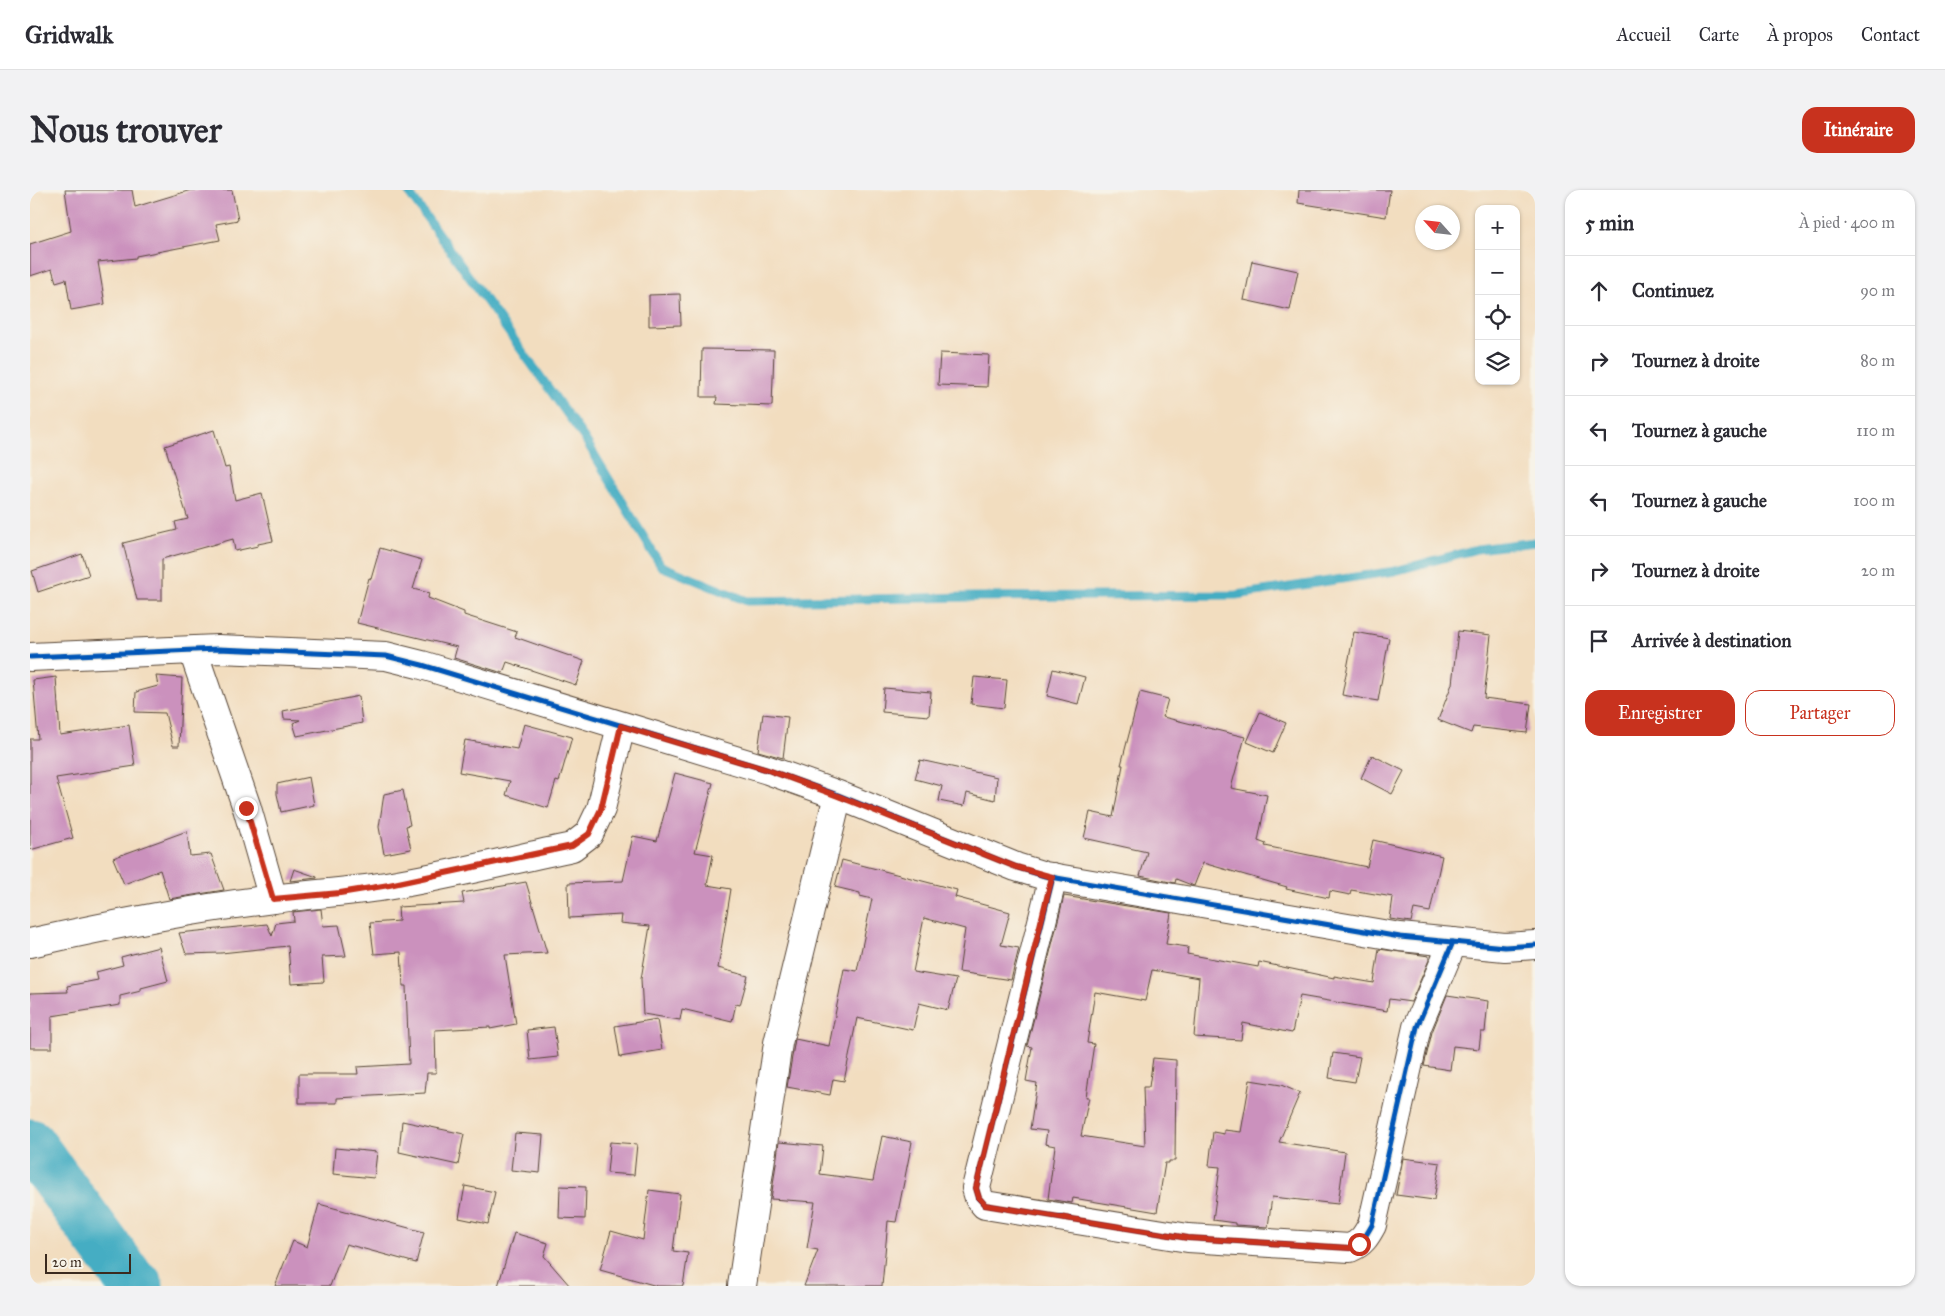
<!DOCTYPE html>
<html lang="fr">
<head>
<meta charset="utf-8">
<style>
	:root { --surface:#fff; --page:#f2f2f3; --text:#2b2b33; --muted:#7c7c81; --line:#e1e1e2; --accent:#c8321e }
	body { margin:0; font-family:"IM FELL Great Primer",serif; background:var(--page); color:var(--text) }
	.controls { position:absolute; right:15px; top:15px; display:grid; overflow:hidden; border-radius:10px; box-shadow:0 1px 4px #0004 }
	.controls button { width:45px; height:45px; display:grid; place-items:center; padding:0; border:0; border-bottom:1px solid var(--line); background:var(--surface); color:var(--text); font:25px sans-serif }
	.compass { position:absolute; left:1385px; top:15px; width:45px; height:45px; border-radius:50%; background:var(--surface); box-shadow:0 1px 4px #0004; rotate:297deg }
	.scale { position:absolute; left:15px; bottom:12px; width:86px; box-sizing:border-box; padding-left:5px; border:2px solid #3b2a1e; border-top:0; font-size:14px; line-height:18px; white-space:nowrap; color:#3b2a1e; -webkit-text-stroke:4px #f7f3e8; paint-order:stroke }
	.stop { position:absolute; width:15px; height:15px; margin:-11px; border:4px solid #c8321e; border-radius:50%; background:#fff }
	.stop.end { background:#c8321e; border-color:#fff; box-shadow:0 1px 5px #0008 }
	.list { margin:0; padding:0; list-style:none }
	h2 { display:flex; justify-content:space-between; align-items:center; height:65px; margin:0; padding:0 20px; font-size:21px }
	h2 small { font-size:16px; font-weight:400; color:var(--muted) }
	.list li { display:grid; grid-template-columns:32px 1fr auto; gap:15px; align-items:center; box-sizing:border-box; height:70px; padding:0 20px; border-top:1px solid var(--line) }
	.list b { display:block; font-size:19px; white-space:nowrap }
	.list em { font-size:16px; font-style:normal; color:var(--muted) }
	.actions { display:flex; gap:10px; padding:15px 20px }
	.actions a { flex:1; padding:11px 0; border:1px solid var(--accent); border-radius:15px; text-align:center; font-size:18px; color:var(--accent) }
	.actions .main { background:var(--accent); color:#fff }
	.icon { flex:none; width:28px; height:28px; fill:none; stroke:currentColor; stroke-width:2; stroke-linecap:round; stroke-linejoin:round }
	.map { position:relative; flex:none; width:1505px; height:1096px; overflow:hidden; border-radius:15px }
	header { display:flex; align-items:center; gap:30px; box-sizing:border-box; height:70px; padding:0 25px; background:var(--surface); border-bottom:1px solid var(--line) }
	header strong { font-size:24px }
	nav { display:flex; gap:28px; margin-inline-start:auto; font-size:18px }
	.intro { display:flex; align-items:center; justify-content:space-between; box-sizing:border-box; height:120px; padding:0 30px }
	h1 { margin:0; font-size:35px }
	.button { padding:12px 22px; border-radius:15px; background:var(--accent); color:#fff; font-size:18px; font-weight:700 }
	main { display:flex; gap:30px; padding:0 30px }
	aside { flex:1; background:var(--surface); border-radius:15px; box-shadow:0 1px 4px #0004 }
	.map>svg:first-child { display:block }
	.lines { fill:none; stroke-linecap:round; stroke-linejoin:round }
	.stream { stroke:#44adc3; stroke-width:9 }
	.river { stroke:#44adc3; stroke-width:51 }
	.building { fill:#cb91bd }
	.minor-casing { stroke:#564536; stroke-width:30 }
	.minor { stroke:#fff; stroke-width:28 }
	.cycleway-casing { stroke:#f7f3e8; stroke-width:8 }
	.cycleway { stroke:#0057b8; stroke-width:5 }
	.route { stroke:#c8321e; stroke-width:6 }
</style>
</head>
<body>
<header>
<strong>Gridwalk</strong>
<nav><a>Accueil</a><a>Carte</a><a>À propos</a><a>Contact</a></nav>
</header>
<div class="intro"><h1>Nous trouver</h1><a class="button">Itinéraire</a></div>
<main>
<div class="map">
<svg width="1505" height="1096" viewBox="0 0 1505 1096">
	<rect width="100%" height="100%" fill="#f7f3e8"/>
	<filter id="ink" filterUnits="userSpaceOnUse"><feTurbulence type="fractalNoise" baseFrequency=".02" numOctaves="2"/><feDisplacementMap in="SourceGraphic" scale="10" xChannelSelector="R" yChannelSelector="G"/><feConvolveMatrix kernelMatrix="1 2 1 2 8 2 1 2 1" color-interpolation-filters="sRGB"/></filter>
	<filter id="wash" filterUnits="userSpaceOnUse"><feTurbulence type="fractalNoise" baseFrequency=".0096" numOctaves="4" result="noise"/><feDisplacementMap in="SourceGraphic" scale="20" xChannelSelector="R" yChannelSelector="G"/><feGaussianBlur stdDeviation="1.12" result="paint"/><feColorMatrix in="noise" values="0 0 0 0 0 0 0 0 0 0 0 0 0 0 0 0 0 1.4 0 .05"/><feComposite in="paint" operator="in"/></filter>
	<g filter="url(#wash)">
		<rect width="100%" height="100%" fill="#f2ddbf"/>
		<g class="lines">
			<path class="stream" d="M377,0L555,249L631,376L717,411L943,407L1206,405L1365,381L1447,359L1505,352"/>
			<path class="river" d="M0,954L101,1091L108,1096"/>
		</g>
		<g id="blocks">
			<g class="building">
				<path d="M35,0H102L105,17L161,0H202L208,30L186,34L190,50L106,66V68L68,72L75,114L41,120L36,89L26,92L22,79L0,86V54L41,41Z"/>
				<path d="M1269,0H1360L1356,27L1268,13Z"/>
				<path d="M1222,71L1268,81L1260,120L1214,110Z"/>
				<path d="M650,104L651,135L619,136V105Z"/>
				<path d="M672,159L744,160L742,216L686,214L687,207H671Z"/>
				<path d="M910,163L959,165L957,197L908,195Z"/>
				<path d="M184,240L195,278L199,277L205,310L232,303L243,351L228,354V356L205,361L203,349L132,369V410H107L93,353L147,340L145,332L158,329L135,256Z"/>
				<path d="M350,358L392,370L383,399L399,403L398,408L434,422V425L487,442L485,447L554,471L546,495L477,472L473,483L424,468L427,457L327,433L339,388L341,389Z"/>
				<path d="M52,364L59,385L8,402L2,381Z"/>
				<path d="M1428,441L1461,445L1454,508L1501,514L1497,543L1443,537L1441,543L1408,530L1422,494Z"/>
				<path d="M1324,442L1359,448L1348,511L1312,505Z"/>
				<path d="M1023,479L1055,487L1048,514L1017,506Z"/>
				<path d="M126,486L152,488L149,556H143L135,523L105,522L106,502L128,496Z"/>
				<path d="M26,487L30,545L99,535L105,576L26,588L43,648L0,660V549H8L3,490Z"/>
				<path d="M944,487L977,490L974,518L941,514Z"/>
				<path d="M854,498L901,502L899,526L852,522Z"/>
				<path d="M1110,502L1138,509L1133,527L1215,547L1201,598L1237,605L1228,651L1236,654L1235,656L1337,677L1343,650L1412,666L1400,722L1384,719L1381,732L1360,729L1363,707L1321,700L1320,705L1300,701L1299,708L1256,699L1257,697L1173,673L1164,696L1146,689L1145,693L1110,686L1117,662L1054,648L1060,622L1083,627L1093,575H1091Z"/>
				<path d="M329,506L332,533L267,546L263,533L270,530L254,529L253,521Z"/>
				<path d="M1230,522L1256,533L1243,563L1217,552Z"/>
				<path d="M733,524L758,527L753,568L728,561Z"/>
				<path d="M494,534L542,547L529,592L526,591L518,618L476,605L480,591L429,582L435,550L487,559Z"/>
				<path d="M1342,565L1374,581L1362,604L1331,588Z"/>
				<path d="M890,570L967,587L965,610L937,603L934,616L909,611L912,596L885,589Z"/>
				<path d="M645,583L683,593L665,662L683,665L677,695L701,699L688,778L718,786L710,815L706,814L702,831L652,819L650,830L613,824L611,789L620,736L590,733L591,725L539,728L538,693L593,691L603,646L627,651Z"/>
				<path d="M279,587L284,615L251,622L247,604V594Z"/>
				<path d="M373,600L380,635L376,636L381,659L354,664L349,637L354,604Z"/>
				<path d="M157,641L160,666L181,664L194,700L139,709L130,680L94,694L83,668Z"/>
				<path d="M812,670L927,700L925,707L980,722L971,755L989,758L981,790L929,782L935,739L894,728L883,782L926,789L918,820L889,813L883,840L827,828L814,891L803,889L800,905L757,897L765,849L799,856L814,779L827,781L842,709L830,706V703L805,697Z"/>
				<path d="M264,679L287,687V688L260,691Z"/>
				<path d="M496,692L517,763L475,765L486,834L460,839V837L405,840L406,883H397L395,903L307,908V913H269V884H328L327,877L379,874L376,796H373L371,762L344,764L340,733L369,731L368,717L434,713L432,703Z"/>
				<path d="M1034,706L1141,723L1136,754L1158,757L1157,764L1228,777L1229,772L1304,788V786L1344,793L1349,759L1399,766V770L1381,812L1359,809L1357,821L1270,806L1262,843L1213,833L1211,850L1164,847L1169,788L1122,780L1115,811L1065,802L1057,853L1064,854L1056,907H1059L1051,946L1115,956L1113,897H1119L1123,868L1146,870L1145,971H1139V973H1135L1127,1022L1043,1008L1042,1013L1018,1009L1025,956L1015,954L1017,941L1000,939L1007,893L996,891L1002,857L997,856Z"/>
				<path d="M291,719L293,736L309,735L316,766L292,767L294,792L261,794L258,756L191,763L156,764L149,743L237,734L242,746L246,733L264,731L263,722Z"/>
				<path d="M129,757L138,791L111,798V801L90,806V815L22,826V858H0V803L38,802L37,796L68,790L66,782L93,775L91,767Z"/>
				<path d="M1417,805L1458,811L1455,842H1451L1449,859L1423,856L1420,880L1394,876L1402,842Z"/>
				<path d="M627,829L632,860L590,867L585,836Z"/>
				<path d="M524,837L528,867L500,870L497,840Z"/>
				<path d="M1303,863L1330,867L1325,892L1299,888Z"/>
				<path d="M1220,890L1251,895L1270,903L1249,952L1315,962L1308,1014L1242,1007L1238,1037L1205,1035V1033L1183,1030L1190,977L1179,976L1183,942L1194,944V940L1211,942Z"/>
				<path d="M372,931L434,944L428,975L369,962Z"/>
				<path d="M485,943L513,945L510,983L481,980Z"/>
				<path d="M852,946L882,952L866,1032L858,1031L852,1096H774L788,1060L777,1058L785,1012L741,1009L749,952L793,956L790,984L843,991Z"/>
				<path d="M580,952L607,954L604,985L577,983Z"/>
				<path d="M305,958L347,962L344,988L303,984Z"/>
				<path d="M1373,968L1410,973L1404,1010L1366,1005Z"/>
				<path d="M435,996L465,1002L458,1034L429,1028Z"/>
				<path d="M530,996L556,997L555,1029L529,1028Z"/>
				<path d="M619,1000L650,1004L643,1061L658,1063L653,1096H627L570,1080L581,1041L613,1050Z"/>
				<path d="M289,1014L394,1042L386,1073L316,1054L300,1096H245L263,1051L277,1057Z"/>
				<path d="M484,1043L518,1053L514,1066L540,1096H468Z"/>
			</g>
		</g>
	</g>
	<g filter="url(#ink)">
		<use href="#blocks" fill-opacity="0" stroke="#564536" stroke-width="1"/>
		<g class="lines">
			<g class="minor-casing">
				<g id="minor">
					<path d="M163,461L217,618L243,709"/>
					<path d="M0,467L188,459L356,466L392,475L738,580L808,605L986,677L1015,686L1370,747L1475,757L1505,755"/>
					<path d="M1023,687L946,998L949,1008L955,1015L1158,1048L1320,1058C1332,1053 1336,1046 1342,1035L1387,837L1423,752"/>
					<path d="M0,753C80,735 161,719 243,709C281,704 318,702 356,696C418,686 480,670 542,657L559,644L571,619L591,536"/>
					<path d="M712,1096L748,853L808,605"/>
				</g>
			</g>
			<use href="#minor" class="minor"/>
			<g class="cycleway-casing">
				<g id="cycleway">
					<path d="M0,467L188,459L356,466L392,475L738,580L808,605L986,677L1015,686L1370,747L1475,757L1505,755"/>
					<path d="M1023,687L946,998L949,1008L955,1015L1158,1048L1320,1058C1332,1053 1336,1046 1342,1035L1387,837L1423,752"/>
				</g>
			</g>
			<use href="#cycleway" class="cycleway"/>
		</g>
	</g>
	<g class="lines" filter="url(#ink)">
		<path class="route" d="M216,618L243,709L310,703L359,695L542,656L559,644L571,619L591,536L738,580L808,606L986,677L1022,687L946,998L949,1008L955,1015L1158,1048L1320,1058L1329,1054"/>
	</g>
</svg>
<div class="controls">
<button>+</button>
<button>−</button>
<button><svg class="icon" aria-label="locate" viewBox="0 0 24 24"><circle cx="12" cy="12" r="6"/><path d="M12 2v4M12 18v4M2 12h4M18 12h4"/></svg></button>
<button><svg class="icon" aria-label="layers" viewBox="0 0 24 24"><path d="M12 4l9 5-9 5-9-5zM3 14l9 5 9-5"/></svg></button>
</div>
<svg class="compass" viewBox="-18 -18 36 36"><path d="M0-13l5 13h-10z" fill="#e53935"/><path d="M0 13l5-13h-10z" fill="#7c7c81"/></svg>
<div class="scale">20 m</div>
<div class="stop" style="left:1329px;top:1054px"></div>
<div class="stop end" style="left:216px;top:618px"></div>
</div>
<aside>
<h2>5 min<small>À pied · 400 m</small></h2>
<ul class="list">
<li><svg class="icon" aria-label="ahead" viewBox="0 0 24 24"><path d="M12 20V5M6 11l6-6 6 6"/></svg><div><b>Continuez</b></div><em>90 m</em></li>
<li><svg class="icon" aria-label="right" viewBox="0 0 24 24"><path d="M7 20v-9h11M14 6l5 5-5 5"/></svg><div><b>Tournez à droite</b></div><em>80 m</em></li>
<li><svg class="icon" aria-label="left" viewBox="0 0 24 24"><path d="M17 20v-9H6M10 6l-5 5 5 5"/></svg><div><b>Tournez à gauche</b></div><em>110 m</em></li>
<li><svg class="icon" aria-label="left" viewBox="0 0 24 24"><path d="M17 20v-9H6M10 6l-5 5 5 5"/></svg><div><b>Tournez à gauche</b></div><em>100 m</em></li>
<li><svg class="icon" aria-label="right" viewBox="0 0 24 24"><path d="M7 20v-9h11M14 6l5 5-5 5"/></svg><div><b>Tournez à droite</b></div><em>20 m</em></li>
<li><svg class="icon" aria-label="arrive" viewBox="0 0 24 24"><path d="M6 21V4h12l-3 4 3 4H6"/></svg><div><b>Arrivée à destination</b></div></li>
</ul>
<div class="actions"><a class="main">Enregistrer</a><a>Partager</a></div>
</aside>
</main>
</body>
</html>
